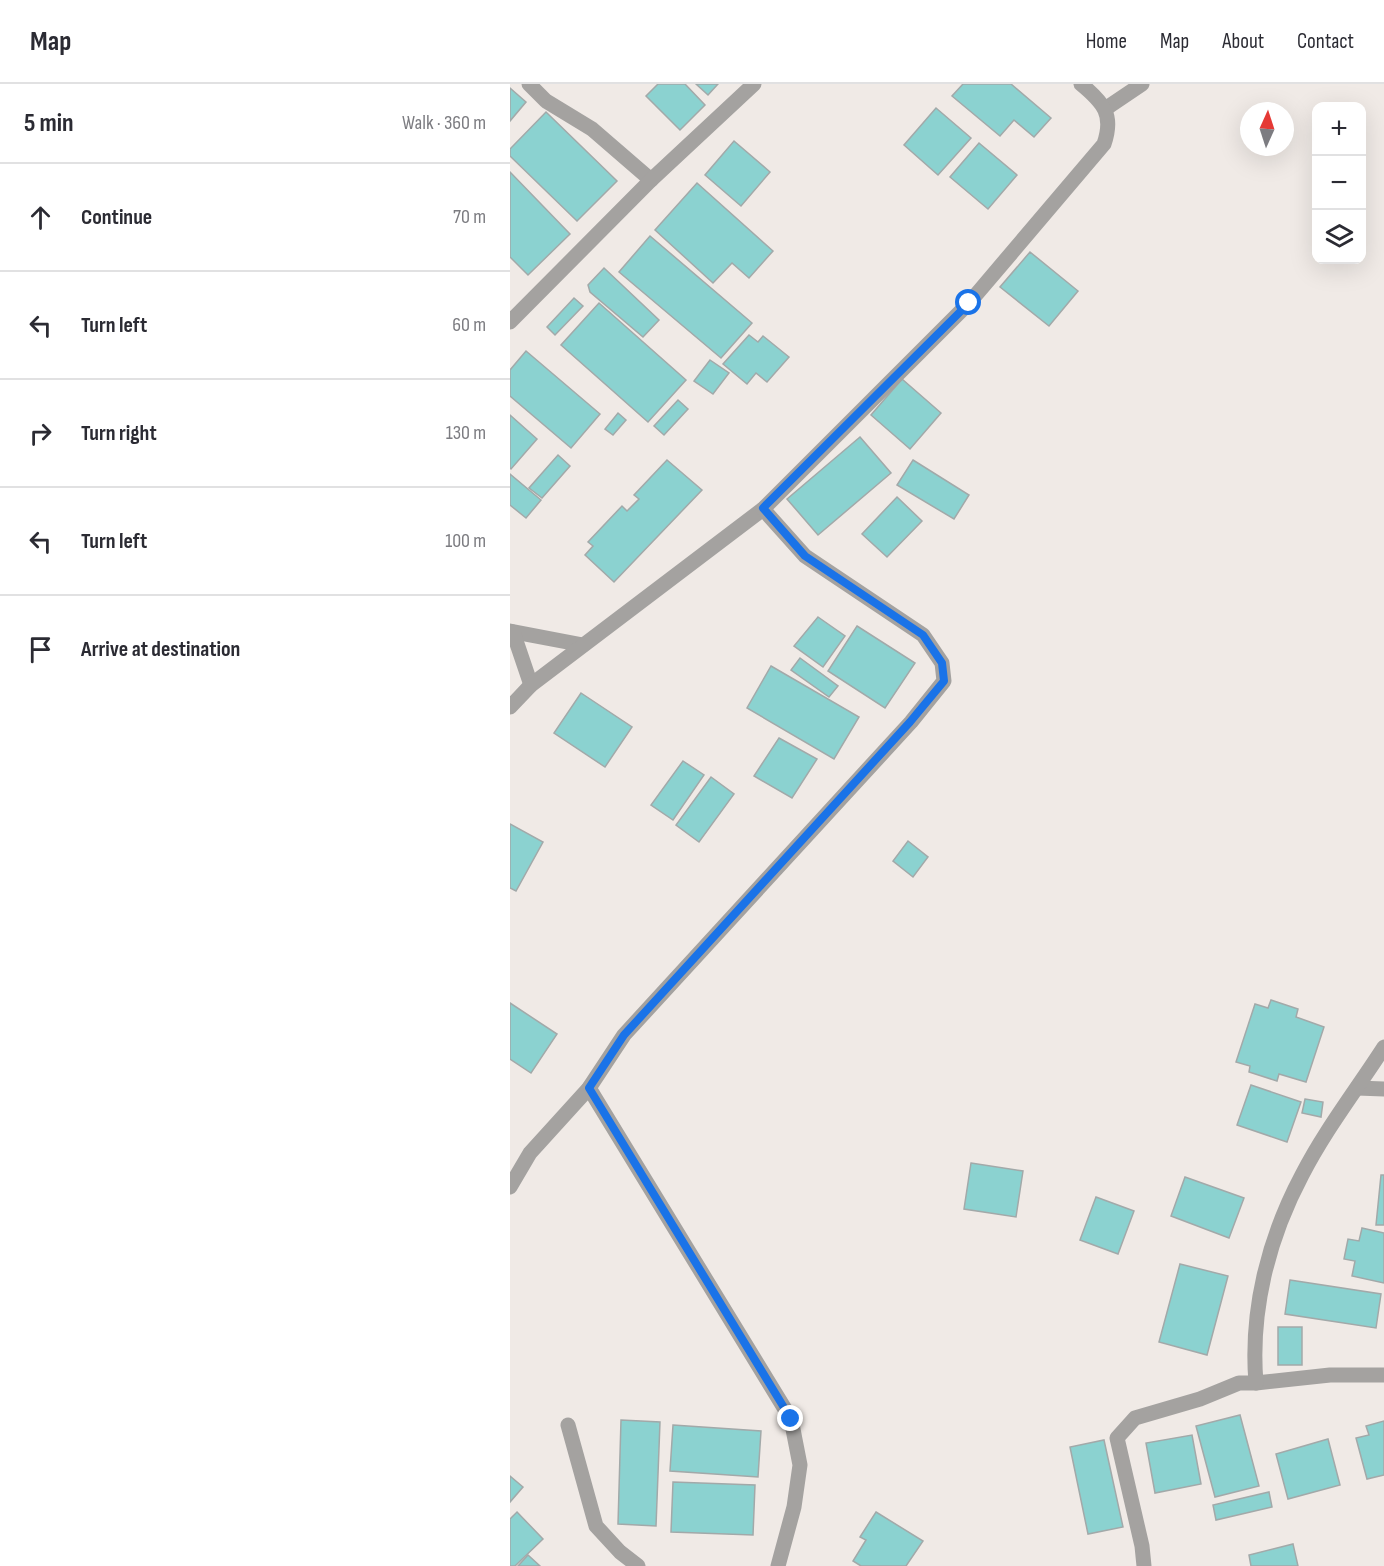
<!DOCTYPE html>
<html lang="en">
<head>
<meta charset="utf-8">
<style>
	:root { --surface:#fff; --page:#f7f7f7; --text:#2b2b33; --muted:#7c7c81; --line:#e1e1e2 }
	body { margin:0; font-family:"Sofia Sans Condensed",sans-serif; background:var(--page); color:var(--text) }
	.controls { position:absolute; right:18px; top:18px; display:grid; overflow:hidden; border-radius:12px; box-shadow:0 6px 24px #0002 }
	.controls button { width:54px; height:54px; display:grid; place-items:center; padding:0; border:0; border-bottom:2px solid var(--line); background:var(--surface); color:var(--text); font:30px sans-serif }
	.compass { position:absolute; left:730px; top:18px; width:54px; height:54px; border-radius:50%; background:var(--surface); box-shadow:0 6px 24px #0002; rotate:3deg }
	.stop { position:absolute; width:18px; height:18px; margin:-14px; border:4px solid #1a73e8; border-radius:50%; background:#fff }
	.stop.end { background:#1a73e8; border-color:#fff; box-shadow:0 2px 6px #0008 }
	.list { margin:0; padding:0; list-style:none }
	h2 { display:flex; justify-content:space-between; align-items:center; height:78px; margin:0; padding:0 24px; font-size:26px }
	h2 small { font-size:20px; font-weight:400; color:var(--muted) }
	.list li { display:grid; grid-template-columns:39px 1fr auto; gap:18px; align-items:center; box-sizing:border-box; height:108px; padding:0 24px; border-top:2px solid var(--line) }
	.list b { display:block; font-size:22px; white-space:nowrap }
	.list em { font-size:20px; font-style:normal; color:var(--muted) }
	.icon { flex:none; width:33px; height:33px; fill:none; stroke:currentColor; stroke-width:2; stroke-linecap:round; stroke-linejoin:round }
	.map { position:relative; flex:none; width:874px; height:1482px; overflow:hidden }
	header { display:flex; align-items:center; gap:36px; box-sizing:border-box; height:84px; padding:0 30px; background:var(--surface); border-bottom:2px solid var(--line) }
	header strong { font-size:28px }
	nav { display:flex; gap:33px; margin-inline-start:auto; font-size:21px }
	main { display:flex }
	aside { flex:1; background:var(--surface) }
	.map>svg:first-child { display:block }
	.building { fill:#8bd2d0; stroke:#a2a9a9; stroke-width:1.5 }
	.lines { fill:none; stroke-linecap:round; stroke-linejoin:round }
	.street { stroke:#a4a2a0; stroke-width:15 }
	.route { stroke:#1a73e8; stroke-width:8 }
</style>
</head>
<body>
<header>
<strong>Map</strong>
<nav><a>Home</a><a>Map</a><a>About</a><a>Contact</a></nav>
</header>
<main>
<aside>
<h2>5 min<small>Walk · 360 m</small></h2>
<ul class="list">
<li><svg class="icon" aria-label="ahead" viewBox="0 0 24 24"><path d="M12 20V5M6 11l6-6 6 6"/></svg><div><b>Continue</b></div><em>70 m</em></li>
<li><svg class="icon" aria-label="left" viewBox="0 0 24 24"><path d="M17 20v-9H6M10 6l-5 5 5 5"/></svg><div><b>Turn left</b></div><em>60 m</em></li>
<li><svg class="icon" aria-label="right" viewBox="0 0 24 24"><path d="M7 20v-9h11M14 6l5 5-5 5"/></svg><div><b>Turn right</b></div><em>130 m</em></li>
<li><svg class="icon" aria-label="left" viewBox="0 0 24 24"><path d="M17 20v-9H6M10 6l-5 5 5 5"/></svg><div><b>Turn left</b></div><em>100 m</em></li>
<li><svg class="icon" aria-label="arrive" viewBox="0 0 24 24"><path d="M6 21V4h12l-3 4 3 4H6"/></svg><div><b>Arrive at destination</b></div></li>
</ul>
</aside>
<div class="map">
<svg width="874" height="1482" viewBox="0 0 874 1482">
	<rect width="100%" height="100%" fill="#f0eae6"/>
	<g class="building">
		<path d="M148,0H175L195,21L170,46L136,12Z"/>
		<path d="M186,0H208L198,11Z"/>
		<path d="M453,0H501L541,34L524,53L504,36L490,52L442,12Z"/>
		<path d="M0,4L16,18L0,37Z"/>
		<path d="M426,24L461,54L428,91L394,61Z"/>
		<path d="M36,28L107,97L67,137L0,72V65Z"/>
		<path d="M224,57L260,88L231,122L195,91Z"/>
		<path d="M469,59L507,91L478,125L440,93Z"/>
		<path d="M0,88L60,150L18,191L0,173Z"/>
		<path d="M187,99L263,167L239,194L222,179L203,199L145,146Z"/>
		<path d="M140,152L242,239L211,274L109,188Z"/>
		<path d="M520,168L568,207L539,242L490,203Z"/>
		<path d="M94,184L149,236L133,253L80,208L78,201Z"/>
		<path d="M64,214L73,222L45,251L37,243Z"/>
		<path d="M89,219L176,296L138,338L51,261Z"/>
		<path d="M239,251L248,258L253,252L279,273L257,298L246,289L237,300L213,280Z"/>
		<path d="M16,267L90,330L61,364L0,312V286Z"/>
		<path d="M200,276L219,289L203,310L184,297Z"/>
		<path d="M392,295L431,329L400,365L361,331Z"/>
		<path d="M168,316L178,325L154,351L144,342Z"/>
		<path d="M108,329L116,336L103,351L95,345Z"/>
		<path d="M0,331L27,355L1,385L0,384Z"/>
		<path d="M350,353L381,389L308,451L277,415Z"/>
		<path d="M48,371L60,382L32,414L19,404Z"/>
		<path d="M157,376L192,406L104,498L75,471L83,462L78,458L112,422L117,427L129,415L124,411Z"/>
		<path d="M403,376L459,411L444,435L387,401Z"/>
		<path d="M0,390L31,416L16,434L0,421Z"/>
		<path d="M387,413L412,437L377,473L352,450Z"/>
		<path d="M308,533L335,552L313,583L284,562Z"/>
		<path d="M347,542L405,579L375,624L318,587Z"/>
		<path d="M290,574L328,602L319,613L281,586Z"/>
		<path d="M261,582L349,633L324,675L237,624Z"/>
		<path d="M71,609L122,643L95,683L44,649Z"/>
		<path d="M269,654L307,675L282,714L244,692Z"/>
		<path d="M173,677L194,691L163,736L141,721Z"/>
		<path d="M201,693L224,710L189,758L166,741Z"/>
		<path d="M0,740L33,758L6,807L0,804Z"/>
		<path d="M398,757L418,773L403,793L383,777Z"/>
		<path d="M761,916L788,925L786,933L814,943L796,998L769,990L767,997L739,988L740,982L726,978L745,920L758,924Z"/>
		<path d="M0,919L47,950L21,989L0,975Z"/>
		<path d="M741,1001L791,1018L777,1058L727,1041Z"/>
		<path d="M795,1015L813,1018L811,1033L792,1029Z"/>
		<path d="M461,1079L513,1087L506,1133L454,1125Z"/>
		<path d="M871,1091H874V1141H866Z"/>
		<path d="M675,1093L734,1114L719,1154L661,1132Z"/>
		<path d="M586,1113L624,1127L608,1170L570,1156Z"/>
		<path d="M852,1144L874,1149V1199L842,1192L845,1177L834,1175L838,1155L849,1157Z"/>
		<path d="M670,1180L718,1192L697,1271L649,1258Z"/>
		<path d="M780,1196L871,1210L866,1244L775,1230Z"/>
		<rect x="768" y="1243" width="24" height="38"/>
		<path d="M730,1331L749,1402L705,1413L686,1342Z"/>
		<path d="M111,1336L150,1338L146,1442L108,1440Z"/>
		<path d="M874,1337V1391L857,1395L846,1354L859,1351L856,1342Z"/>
		<path d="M163,1341L251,1347L248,1393L160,1387Z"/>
		<path d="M682,1351L691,1400L645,1409L636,1359Z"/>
		<path d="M818,1355L830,1401L778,1415L766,1370Z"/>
		<path d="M594,1356L613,1443L578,1450L560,1363Z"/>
		<path d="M0,1392L13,1403L0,1418Z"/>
		<path d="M163,1398L245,1401L243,1451L161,1448Z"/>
		<path d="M759,1408L762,1423L706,1436L703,1421Z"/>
		<path d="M7,1428L33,1455L5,1482H0V1435Z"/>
		<path d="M366,1428L413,1457L396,1482H351L343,1477L356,1456L350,1453Z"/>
		<path d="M783,1460L788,1482H741L739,1471Z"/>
		<path d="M18,1471L30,1482H8Z"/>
	</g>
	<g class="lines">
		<g class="street">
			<path d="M19,0L36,17L82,45L141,96"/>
			<path d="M595,25L632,0"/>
			<path d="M0,238L141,96L244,0"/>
			<path d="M0,547L73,561"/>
			<path d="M3,548L21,601"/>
			<path d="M0,623L21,601L253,425L459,219L594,60C604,31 594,19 571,0"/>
			<path d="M79,1004L281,1335L290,1381L284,1423L268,1482"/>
			<path d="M847,1004L874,1005"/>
			<path d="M0,1103L20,1069L79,1004L114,951L401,638L434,597L432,579L413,551L295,472L253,425"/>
			<path d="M746,1299L820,1291H874"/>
			<path d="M58,1341L86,1442L110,1468L128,1482"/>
			<path d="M634,1482L632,1462L607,1354L625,1334L690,1315L729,1299H746C740,1227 758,1155 792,1091C815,1046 847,1005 874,963"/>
		</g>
	</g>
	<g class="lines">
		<path class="route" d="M281,1335L79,1004L114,951L400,638L434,597L432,579L413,551L295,472L253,424L459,219"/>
	</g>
</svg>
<div class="controls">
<button>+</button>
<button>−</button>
<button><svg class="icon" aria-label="layers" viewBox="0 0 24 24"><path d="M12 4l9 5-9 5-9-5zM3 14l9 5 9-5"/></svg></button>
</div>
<svg class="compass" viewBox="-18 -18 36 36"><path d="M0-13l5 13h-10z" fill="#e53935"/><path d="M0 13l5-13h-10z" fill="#7c7c81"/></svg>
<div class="stop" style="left:459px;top:219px"></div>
<div class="stop end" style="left:281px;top:1335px"></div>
</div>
</main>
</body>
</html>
